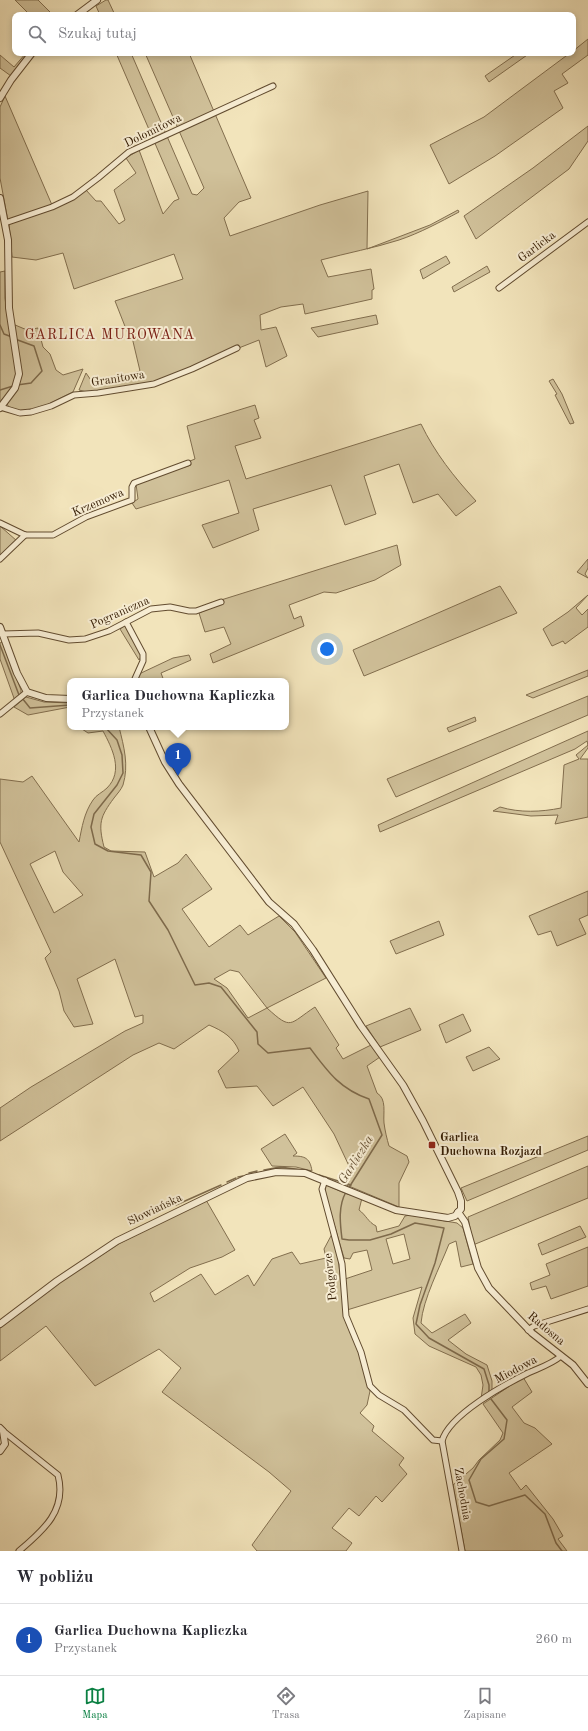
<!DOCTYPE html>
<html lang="pl">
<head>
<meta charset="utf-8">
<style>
	:root { --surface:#fff; --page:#f7f7f7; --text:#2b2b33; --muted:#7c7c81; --line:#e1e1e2; --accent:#0b8043 }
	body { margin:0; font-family:"Old Standard TT",serif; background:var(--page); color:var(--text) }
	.you { position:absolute; left:327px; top:649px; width:14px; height:14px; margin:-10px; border:3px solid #fff; border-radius:50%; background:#1a73e8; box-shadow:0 0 0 6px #1a73e833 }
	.badge { display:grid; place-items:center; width:26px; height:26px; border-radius:50%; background:var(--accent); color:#fff; font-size:13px; font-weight:700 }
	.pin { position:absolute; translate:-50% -33px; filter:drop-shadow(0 1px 2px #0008) }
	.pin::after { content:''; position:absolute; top:21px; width:14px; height:12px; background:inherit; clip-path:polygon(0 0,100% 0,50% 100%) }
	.popup { position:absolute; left:67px; top:678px; width:222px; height:52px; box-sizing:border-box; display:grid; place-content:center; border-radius:8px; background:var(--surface); filter:drop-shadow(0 1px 3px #0005); font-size:13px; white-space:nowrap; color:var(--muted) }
	.popup b { font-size:15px; color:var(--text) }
	.popup::after { content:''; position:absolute; left:50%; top:100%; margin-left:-8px; border:8px solid transparent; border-top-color:var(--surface) }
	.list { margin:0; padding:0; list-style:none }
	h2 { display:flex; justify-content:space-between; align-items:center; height:52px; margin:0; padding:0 16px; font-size:17px }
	h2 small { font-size:13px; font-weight:400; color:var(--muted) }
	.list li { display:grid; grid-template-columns:26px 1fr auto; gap:12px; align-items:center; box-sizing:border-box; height:72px; padding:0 16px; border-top:1px solid var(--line) }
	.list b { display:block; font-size:15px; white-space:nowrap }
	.list p { margin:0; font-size:13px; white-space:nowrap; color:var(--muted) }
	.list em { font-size:13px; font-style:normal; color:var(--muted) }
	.icon { flex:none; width:22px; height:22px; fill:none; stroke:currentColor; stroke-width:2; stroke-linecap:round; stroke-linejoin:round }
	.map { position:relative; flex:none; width:588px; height:1551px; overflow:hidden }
	.search { position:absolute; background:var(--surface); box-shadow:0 2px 6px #0003; left:12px; right:12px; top:12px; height:44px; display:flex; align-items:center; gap:10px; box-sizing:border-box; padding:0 14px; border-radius:8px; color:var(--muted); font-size:15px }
	.sheet { height:124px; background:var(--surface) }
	nav { display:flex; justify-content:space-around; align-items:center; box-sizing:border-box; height:56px; border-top:1px solid var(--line); background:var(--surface); font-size:11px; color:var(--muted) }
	nav a { display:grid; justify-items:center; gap:2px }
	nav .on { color:var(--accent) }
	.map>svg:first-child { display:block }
	.green { fill:#d1c29b; stroke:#826e4e; fill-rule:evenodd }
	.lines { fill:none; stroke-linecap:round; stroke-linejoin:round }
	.stream { stroke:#7e6a4b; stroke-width:1.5 }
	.minor-casing { stroke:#624c30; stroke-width:7 }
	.tertiary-casing { stroke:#624c30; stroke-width:8 }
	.minor { stroke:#f7edd3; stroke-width:5 }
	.tertiary { stroke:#f7edd3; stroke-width:6 }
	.poi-dot { fill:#8f2418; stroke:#f7edd3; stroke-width:1.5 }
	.labels { text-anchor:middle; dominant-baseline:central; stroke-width:4; stroke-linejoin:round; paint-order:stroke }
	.street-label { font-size:12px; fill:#321a01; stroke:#f7edd3 }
	.poi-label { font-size:12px; font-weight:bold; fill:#321a01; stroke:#f7edd3; text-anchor:start }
	.water-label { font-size:13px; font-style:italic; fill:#654f32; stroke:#f7edd3 }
	.quarter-label { font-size:14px; letter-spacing:1px; fill:#7a1f14; stroke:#f7edd3 }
</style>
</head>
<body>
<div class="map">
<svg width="588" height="1551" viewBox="0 0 588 1551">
	<rect width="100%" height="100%" fill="#f2e4bb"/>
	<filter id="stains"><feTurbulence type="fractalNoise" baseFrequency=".005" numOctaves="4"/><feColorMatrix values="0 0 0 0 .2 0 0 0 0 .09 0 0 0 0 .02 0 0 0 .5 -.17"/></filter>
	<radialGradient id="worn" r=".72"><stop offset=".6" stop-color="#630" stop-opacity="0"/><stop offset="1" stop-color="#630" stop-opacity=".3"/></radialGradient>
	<g class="green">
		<path d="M15,0H38L53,15H30Z"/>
		<path d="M106,0H108L115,15H100L96,6Z"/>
		<path d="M588,39V55L562,74L568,83L554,91L563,108L495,156L449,184L430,145L484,117L570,53H573V51Z"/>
		<path d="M26,53H30L11,76L0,68V55L14,67Z"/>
		<path d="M116,53H131L192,194L197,195L204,188L145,53H189L251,198L239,202L224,218L230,236L320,205L368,191L367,249L430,225L458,210L459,212C440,222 420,233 399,240C374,248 347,253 321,260L328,277L371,269L374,289L372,290V299L305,314L303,304L281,307L260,315L261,330L276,327L287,356L266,367L259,340L148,384L87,392L79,390L86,373L95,386L140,371L131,333L128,334L115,301L183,279L174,254L74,289L63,253L36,260L12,257L9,224L86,190L96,201H101L119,224L125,220L114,190L136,173L126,158L139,150L163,214L174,201L179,199Z"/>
		<path d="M518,53H530L489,82L485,76Z"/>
		<path d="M5,96L52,205L8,221L0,178V107Z"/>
		<path d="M588,126V141L569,169L476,239L464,216L533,168Z"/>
		<path d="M446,256L450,263L423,279L420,270Z"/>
		<path d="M487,266L490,272L454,292L452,287Z"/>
		<path d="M5,271V298L8,322L27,330L38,328L43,347L50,354L56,370L63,375L83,369L73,392L39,409L19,411L10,410L4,397L0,402V272Z"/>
		<path d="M376,315L378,324L318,337L311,328Z"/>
		<path d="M553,379L562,394L574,423L570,424L555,395L557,394L549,381Z"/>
		<path d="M255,405L259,418L254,420L261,438L235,446L246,479L421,424C435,453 454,477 476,501L456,516L438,494L413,503L399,464L364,476L376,514L345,525L331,485L253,509L259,530L213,548L202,525L239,513L229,480L136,509L132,503L138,499L136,484L139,482L191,465L190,461L195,459L187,426Z"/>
		<path d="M0,526L17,541L0,555Z"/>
		<path d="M397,545L401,565L375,580L336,593L324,592L289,605L294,619L301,616L304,626L213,663L210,654L231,644L224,627L205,632L199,613L222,603L221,600Z"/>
		<path d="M588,559V568L585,574L588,578L577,572Z"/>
		<path d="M500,586L517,613L364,676L353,650Z"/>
		<path d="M588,595L576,608L582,615L588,609V627L565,644L563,641L552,646L543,629L568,612Z"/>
		<path d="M126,625L142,655L139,660L120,629Z"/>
		<path d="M2,642L21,690V694L15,701L0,659V643Z"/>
		<path d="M189,655L191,660L161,673L164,681H136L139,674L173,658Z"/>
		<path d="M588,670V676L533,698L526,695Z"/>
		<path d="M588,696V715L396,797L387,779Z"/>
		<path d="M26,697L44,702L70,703V707L28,715L14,707Z"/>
		<path d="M475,717L476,721L449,732L447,728Z"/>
		<path d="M79,727H119C124,747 129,765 123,785C121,790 117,794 114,798C100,817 98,823 104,847L111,851L145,852L154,877L178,863L186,854L212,889L182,909L209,947L240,925L248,935L279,916L295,932L326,978L267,1008C292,1031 289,1024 315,1007L339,1045L336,1048L343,1059L371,1045L380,1057L367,1066L377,1093C387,1099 383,1113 384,1123C385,1131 387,1139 389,1146L407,1156L409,1162L399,1183V1207L344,1184L350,1168L334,1134L303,1087L273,1106L257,1086L226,1088L218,1071L239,1051C233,1037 223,1031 209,1025L174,1049L159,1043L133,1055L0,1141V1108L31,1087L125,1031L143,1023V1015L135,1017L115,959L77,979L93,1024L74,1027L64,1011L59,991L45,958L51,952L0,842V779L23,782L32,776L79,842C82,827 84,813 93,800C96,795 103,792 107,788C124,771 112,748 103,731L88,733ZM55,851L63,872L83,895L54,913L30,864ZM230,970L239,972L267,1008L248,1018L227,988L214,979Z"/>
		<path d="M588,731V748L580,759H588V817L555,824L558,815L531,816L493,811L500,807C520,813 541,812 561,808L564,765L579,759L576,755L588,745L587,741L575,749L380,832L378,825Z"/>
		<path d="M588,891V915L579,919L586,934L557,946L551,931L538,935L529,916Z"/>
		<path d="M439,921L444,935L396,954L390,941Z"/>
		<path d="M410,1008L421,1030L380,1047L366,1026Z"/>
		<path d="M463,1014L471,1031L446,1043L439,1025Z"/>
		<path d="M489,1047L500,1059L473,1071L466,1057Z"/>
		<path d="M285,1134L297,1153L293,1156C305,1156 310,1158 312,1171L296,1167L272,1166L261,1149Z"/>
		<path d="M588,1136V1150L467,1201L461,1188Z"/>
		<path d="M588,1166V1198L473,1245L468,1217Z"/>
		<path d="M326,1185L347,1194L362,1198L359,1210C366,1215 368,1222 376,1226L377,1232L399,1226L405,1216L410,1215L457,1223L463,1228L473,1264L461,1267L456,1241L449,1244C440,1267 423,1299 421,1323L432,1333L465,1314L471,1323L448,1340L466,1354L487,1365L492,1381V1392L481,1399L483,1385L481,1375L476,1367L429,1346L415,1334L413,1318L422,1287L347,1310L345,1279L372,1270L367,1250L353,1253L350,1259L344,1258L325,1193ZM404,1234L410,1259L393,1264L386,1239Z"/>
		<path d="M206,1200L235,1250L222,1257L190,1268L150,1293L154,1302L201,1274L215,1295L248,1275L254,1286L272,1259L292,1252L300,1264L326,1258L324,1249L332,1234L337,1249L346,1323L361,1353L370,1391L367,1405L360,1413L374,1426L372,1431L404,1458L399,1465L407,1474L382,1502L376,1496L359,1516L349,1508L332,1528L352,1543L346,1551H257L252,1545L291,1491L269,1472L162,1392L181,1368L159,1349L95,1386L46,1326L0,1361V1328L59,1283L120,1243Z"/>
		<path d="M580,1226L586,1237L542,1255L538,1244Z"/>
		<path d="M588,1247V1286L551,1299L546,1286L532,1290L530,1283L550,1275L546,1264Z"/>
		<path d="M523,1377L532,1392L512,1407L524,1423L535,1428L552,1444L509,1473L521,1490L526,1485L553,1519L563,1536L558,1539L567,1551H465L453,1485L473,1468L479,1460L500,1440L503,1433L483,1404Z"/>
	</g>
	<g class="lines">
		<g class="stream">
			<path d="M0,325L4,334L12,337"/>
			<path d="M15,339L34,346L42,371L31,383L17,385"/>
			<path d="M0,390L13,386"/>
			<path d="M0,645L19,695"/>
			<path d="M22,698L30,708L70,705"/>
			<path d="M105,727L117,740L122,755L123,773L117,785L94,814L91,827L95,844L108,851L141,855L151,872L149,901L168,930L195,985L209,983L221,987L257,1032L258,1044L268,1053L310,1048C328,1072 340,1089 369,1099L382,1135L348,1189"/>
			<path d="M264,1170L280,1167L310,1171"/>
			<path d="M249,1173L257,1171"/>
			<path d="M319,1175L351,1185"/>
			<path d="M238,1177L243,1176"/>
			<path d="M227,1182L236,1178"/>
			<path d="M346,1192C338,1206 340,1223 342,1239L349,1240H370L391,1234L415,1223L444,1228L435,1263L420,1305L416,1324L429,1338L484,1369L489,1385V1392"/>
			<path d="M176,1205L221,1185"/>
			<path d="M491,1399L507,1420L504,1439L481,1459L469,1480L476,1502L489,1506L525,1495L545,1514L556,1543L562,1551"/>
		</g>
		<g class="minor-casing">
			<g id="minor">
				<path d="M5,223L52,207L73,197L98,178L129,152L273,86"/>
				<path d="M499,288L588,222"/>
				<path d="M0,407L20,413L31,412L51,406L74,395L98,393L154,384L192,369L237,348"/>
				<path d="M0,523L25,535H53L86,517L132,500V487L134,483L188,463"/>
				<path d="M0,559L25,535"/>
				<path d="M126,622L143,654V661L134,681"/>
				<path d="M3,634L38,633L69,640L85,639L109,631L151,609L170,607L189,611H196L221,602"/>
				<path d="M0,714L27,692"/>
				<path d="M325,1180L322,1189L342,1264L346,1316L361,1352L370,1386L379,1395L404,1410L433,1440L442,1441"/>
				<path d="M528,1330L534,1326L588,1309"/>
				<path d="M3,1431L58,1475C67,1510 44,1530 19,1551"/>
				<path d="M462,1551L442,1441C449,1415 504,1385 528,1373C539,1368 552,1364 561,1356"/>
			</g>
		</g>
		<g class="tertiary-casing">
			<g id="tertiary">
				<path d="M77,15L97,0"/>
				<path d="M0,98L11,80L32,53"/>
				<path d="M0,198L8,240L9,308L19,374L15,388L0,408"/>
				<path d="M0,627L17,673L27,692L46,698L70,699"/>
				<path d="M458,1212L465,1222L478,1268L489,1288L532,1333L573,1365L588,1384"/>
				<path d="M0,1324L57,1281L117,1241L247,1178L276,1172L305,1173L396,1210L448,1218L455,1216L461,1209V1201L458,1192L423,1121L403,1085L361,1026L313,950L294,924L269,902L179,784L165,762L149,727"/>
				<path d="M0,1428L3,1431L5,1444L0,1451"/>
			</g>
		</g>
		<use href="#minor" class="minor"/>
		<use href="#tertiary" class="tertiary"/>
	</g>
	<rect class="poi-dot" x="428" y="1141" width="8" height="8" rx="2"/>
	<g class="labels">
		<g class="street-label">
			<text transform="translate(153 131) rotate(-26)">Dolomitowa</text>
			<text transform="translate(537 247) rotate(-37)">Garlicka</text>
			<text transform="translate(118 379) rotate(-9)">Granitowa</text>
			<text transform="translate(98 503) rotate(-23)">Krzemowa</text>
			<text transform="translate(120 613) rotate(-24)">Pograniczna</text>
			<text transform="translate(155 1210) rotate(-26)">Słowiańska</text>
			<text transform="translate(331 1277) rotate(-96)">Podgórze</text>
			<text transform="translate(546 1329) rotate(40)">Radosna</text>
			<text transform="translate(516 1370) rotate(-28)">Miodowa</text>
			<text transform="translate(462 1494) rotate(80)">Zachodnia</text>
		</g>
		<g class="poi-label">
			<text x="440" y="1138">Garlica<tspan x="440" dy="14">Duchowna Rozjazd</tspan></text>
		</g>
		<g class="water-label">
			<text transform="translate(356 1160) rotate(-58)">Garliczka</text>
		</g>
		<g class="quarter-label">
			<text x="110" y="335">GARLICA MUROWANA</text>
		</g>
	</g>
	<rect width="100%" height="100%" filter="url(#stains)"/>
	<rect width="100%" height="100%" fill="url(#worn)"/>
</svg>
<div class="you"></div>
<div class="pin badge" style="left:178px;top:776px;background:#1a4fb4">1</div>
<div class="popup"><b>Garlica Duchowna Kapliczka</b>Przystanek</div>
<div class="search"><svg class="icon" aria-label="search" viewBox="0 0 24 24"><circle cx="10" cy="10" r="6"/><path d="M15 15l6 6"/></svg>Szukaj tutaj</div>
</div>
<section class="sheet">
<h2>W pobliżu<small></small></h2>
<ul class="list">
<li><span class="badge" style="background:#1a4fb4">1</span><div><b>Garlica Duchowna Kapliczka</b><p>Przystanek</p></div><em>260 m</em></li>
</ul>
</section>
<nav>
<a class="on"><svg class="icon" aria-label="map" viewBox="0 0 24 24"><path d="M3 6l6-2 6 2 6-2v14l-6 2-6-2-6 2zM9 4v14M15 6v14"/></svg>Mapa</a>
<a><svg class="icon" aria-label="directions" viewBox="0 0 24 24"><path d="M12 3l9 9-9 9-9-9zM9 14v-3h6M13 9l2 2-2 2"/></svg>Trasa</a>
<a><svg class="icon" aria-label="saved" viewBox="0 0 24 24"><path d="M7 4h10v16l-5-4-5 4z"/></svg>Zapisane</a>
</nav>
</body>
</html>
